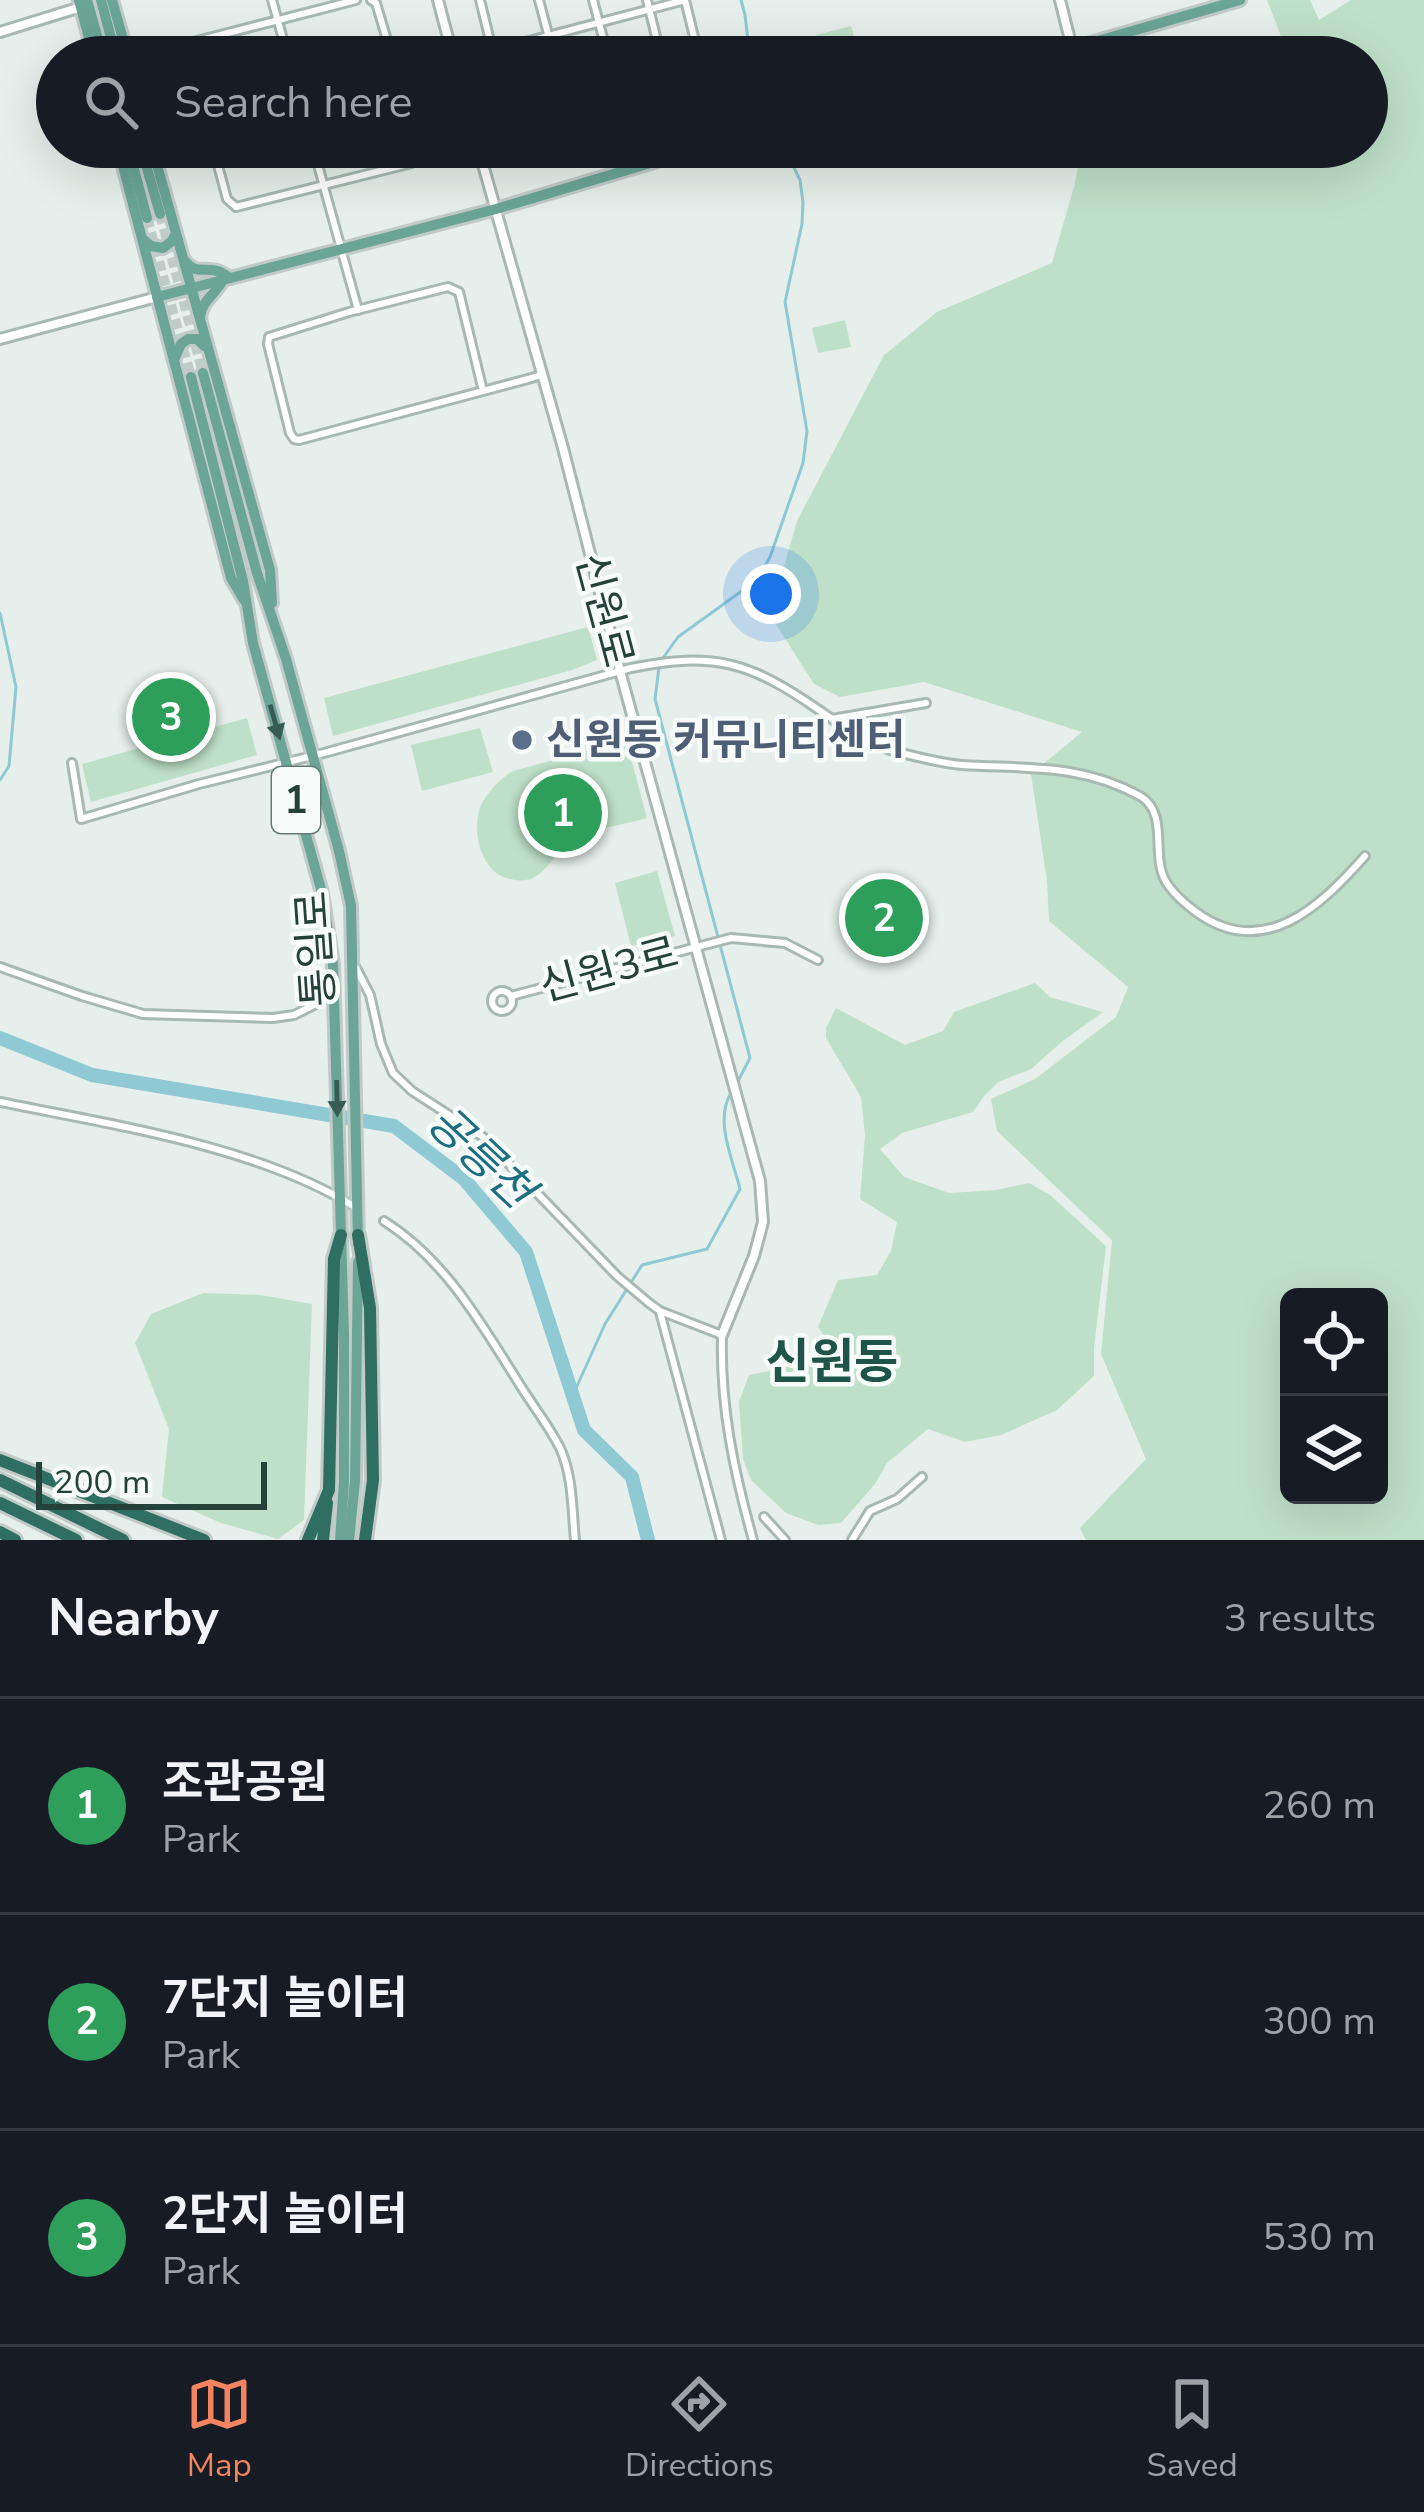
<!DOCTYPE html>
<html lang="en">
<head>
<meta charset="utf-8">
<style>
	:root { --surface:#171b24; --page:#242831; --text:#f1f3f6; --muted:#9ea1a6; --line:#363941; --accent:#f4845f }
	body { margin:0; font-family:"Nunito Sans","Noto Sans KR",sans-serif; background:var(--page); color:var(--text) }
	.controls { position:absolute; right:36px; bottom:36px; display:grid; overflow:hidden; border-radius:18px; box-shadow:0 12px 48px #0002 }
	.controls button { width:108px; height:108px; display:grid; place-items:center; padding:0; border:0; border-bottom:3px solid var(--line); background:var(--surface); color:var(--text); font:60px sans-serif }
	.scale { position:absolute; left:36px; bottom:30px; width:231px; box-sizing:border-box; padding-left:12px; border:6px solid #24423a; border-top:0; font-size:33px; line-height:42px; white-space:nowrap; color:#24423a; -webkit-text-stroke:9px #f7fbf9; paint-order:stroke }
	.you { position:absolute; left:771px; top:594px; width:42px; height:42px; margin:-30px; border:9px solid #fff; border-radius:50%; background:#1a73e8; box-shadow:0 0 0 18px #1a73e833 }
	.badge { display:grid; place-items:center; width:78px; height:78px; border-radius:50%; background:var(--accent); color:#fff; font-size:39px; font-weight:700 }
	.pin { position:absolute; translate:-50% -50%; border:6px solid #fff; box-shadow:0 3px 12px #0006 }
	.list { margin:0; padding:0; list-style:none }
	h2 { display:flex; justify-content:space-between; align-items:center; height:156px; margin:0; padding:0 48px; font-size:51px }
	h2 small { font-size:39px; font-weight:400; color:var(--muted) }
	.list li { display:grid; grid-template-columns:78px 1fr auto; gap:36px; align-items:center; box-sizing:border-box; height:216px; padding:0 48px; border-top:3px solid var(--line) }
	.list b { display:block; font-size:45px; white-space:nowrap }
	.list p { margin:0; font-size:39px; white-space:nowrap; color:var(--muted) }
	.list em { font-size:39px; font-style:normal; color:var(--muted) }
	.icon { flex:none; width:66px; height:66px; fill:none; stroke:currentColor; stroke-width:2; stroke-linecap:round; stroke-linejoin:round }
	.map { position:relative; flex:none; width:1424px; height:1540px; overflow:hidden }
	.search { position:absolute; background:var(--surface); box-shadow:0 12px 48px #0002; left:36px; right:36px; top:36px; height:132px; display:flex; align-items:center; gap:30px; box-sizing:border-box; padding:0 42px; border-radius:66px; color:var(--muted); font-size:45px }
	.sheet { height:804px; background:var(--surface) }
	nav { display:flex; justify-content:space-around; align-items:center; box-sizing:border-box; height:168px; border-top:3px solid var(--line); background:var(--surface); font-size:33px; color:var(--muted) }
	nav a { display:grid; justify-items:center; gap:6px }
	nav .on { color:var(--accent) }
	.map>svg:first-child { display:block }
	.green { fill:#bfe0c8; fill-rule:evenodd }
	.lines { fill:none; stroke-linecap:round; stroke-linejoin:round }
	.stream { stroke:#8ec9d4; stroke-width:3 }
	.river { stroke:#8ec9d4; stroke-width:14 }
	.primary-tunnel { stroke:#bfccc8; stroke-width:10; stroke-dasharray:10 5; stroke-linecap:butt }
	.minor-casing { stroke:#a8b8b2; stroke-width:12 }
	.tertiary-casing { stroke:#a8b8b2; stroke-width:14 }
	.primary-casing { stroke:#c2cac8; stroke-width:16 }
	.motorway-casing { stroke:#c2cac8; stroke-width:18 }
	.minor { stroke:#fff; stroke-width:6 }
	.tertiary { stroke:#fff; stroke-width:8 }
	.primary { stroke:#6aa596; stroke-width:10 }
	.motorway { stroke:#2f6f62; stroke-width:12 }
	.oneway { fill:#365b51 }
	.service-dot { fill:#5c6f8a; stroke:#f7fbf9; stroke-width:4.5 }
	.labels { text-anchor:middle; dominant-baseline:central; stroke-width:9; stroke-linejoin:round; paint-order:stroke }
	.shield { fill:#f7fbf9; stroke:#637a73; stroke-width:3 }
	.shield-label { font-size:39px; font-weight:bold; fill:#24423a }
	.street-label { font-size:42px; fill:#24423a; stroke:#f7fbf9 }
	.service-label { font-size:42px; font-weight:bold; fill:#4e5e75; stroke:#f7fbf9; text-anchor:start }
	.water-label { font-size:45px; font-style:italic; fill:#1c6f80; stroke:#f7fbf9 }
	.quarter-label { font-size:48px; font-weight:bold; fill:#1f5548; stroke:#f7fbf9 }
</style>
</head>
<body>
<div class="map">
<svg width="1424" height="1540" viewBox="0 0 1424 1540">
	<rect width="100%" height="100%" fill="#e6efeb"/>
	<g class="green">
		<path d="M1267,0H1310L1319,20L1351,0H1424V1540H1086L1080,1528L1146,1459L1101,1354L1112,1240L997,1131L991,1099L1035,1079L1116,1017L1128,987L1049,921L1047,881L1031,774L1082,732L924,682L840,697L814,684L770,615L797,521L884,355L937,312L1052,263L1074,187L1082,147H1367V57H1192L1269,52L1284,44ZM1289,1297H1379V1495H1289Z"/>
		<path d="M851,26L857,46L821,56L816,35Z"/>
		<path d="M845,320L851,347L818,353L812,328Z"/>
		<path d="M588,627L597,660L572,670L333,736L324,698Z"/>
		<path d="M247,718L257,755L91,802L82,764Z"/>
		<path d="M480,728L493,772L422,791L411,745Z"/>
		<path d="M626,740L647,818C624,825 594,828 574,839C548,854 546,890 506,878C480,870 471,828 481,805C487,793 501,777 513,771Z"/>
		<path d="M657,871L675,936L631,946L615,883Z"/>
		<path d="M1035,983L1050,997L1103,1012L1064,1040L1031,1069L998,1082L984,1096L973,1112L902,1133L880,1149L904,1177L949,1193L996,1190L1029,1183L1050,1195L1106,1246L1094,1348V1376L1057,1410L1001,1435L965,1442L928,1429L887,1463L875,1484L841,1523L818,1525L786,1513L751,1480L743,1459L739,1402L749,1375L775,1370L834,1349L818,1327L838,1280L877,1275L891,1251L897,1222L860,1199L865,1135L861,1097L826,1038V1028L836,1008L905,1045L943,1031L954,1012Z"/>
		<path d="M203,1293L260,1295L312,1304L304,1520L278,1539L221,1523L162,1497L169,1429L135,1343L151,1314Z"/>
	</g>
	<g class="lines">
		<g class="stream">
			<path d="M741,0L745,15L750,57"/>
			<path d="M0,613L16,687L9,766L0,780"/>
			<path d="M663,658L678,637L757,580L770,557L803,463L807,431L785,302L802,224L803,202L800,180L784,147"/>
			<path d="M659,667L655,699L750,1058L736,1085"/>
			<path d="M573,1395L605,1324L642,1265L707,1249L740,1189C733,1160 714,1120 731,1093"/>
		</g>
		<path class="river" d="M0,1038L92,1075L394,1126L464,1179L526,1252L584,1430L632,1477L648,1540"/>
		<g class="primary-tunnel">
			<path d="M160,214L203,373"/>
			<path d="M147,218L191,377"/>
		</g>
		<g class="minor-casing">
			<g id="minor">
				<path d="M272,0L288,57"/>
				<path d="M371,0L376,3L392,57"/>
				<path d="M480,0L494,57"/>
				<path d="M539,0L554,57"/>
				<path d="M593,0L608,57"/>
				<path d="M647,0L661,57"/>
				<path d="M187,57L186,49L193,42L356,0"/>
				<path d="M468,57L685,0L699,57"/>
				<path d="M213,147L227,199L236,207L412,163L418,147"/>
				<path d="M313,147L358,310"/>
				<path d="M483,391L459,292L448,287L349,312L269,337L268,344L290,433L294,439L299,440L528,379L541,375"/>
				<path d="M832,719L926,703"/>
				<path d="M72,763L81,819L199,784L324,753L631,668C714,651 750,662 819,710C841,725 864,742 890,750C913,756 938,763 962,765C1026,769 1080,763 1140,796C1169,813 1151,854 1165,880C1172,893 1184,903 1196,912C1263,961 1320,907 1365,856"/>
				<path d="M0,967L82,996L143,1014L273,1018L294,1015L332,996"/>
				<path d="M356,968L370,995L381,1044L393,1073L412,1091L483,1137L617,1276L649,1303L660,1311L722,1335C720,1406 734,1472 753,1540"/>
				<circle cx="502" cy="1001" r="10"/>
				<path d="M511,996L731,938L785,943L818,960"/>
				<path d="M0,1102C113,1125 257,1146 355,1207"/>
				<path d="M384,1221C446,1260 482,1325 520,1385C533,1406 549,1426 560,1448C573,1476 572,1510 575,1540"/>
				<path d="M660,1312L721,1540"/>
				<path d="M764,1517L785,1540"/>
				<path d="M852,1540L870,1511L897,1499L922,1477"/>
			</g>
		</g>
		<g class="tertiary-casing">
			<g id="tertiary">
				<path d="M438,0L453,57"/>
				<path d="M1060,0L1072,48"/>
				<path d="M0,32L81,7"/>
				<path d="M478,147L563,448L620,671L760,1181L763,1222L754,1256L722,1335"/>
				<path d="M0,339L157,297"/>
			</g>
		</g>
		<g class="primary-casing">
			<g id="primary">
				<path d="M79,0L94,57"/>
				<path d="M87,0L103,57"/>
				<path d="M101,0L116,57"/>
				<path d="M112,0L128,57"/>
				<path d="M1042,57L1240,0"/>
				<path d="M118,147L231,578L244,600"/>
				<path d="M128,147L147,218"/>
				<path d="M141,147L160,214"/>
				<path d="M152,147L270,570L272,603"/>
				<path d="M144,240L151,246L163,248L172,241L175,235"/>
				<path d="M185,261C195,275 204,267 217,271C222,272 226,276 230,278"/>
				<path d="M157,297L496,209L704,147"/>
				<path d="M200,317C202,300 215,295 223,280"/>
				<path d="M174,360L181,344L188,339H197L204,346"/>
				<path d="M203,373L257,573L286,659L339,851L351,906L358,1243"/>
				<path d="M191,377L243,581L253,643L322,893L333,964L344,1335V1482L340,1540"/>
				<path d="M349,1540L355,1481L358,1262"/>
			</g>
		</g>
		<g class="motorway-casing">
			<g id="motorway">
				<path d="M358,1235L370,1308L373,1480L365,1540"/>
				<path d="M0,1460L204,1540"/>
				<path d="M0,1480L123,1540"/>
				<path d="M0,1503L76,1540"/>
				<path d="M0,1532L15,1540"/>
				<path d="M308,1540L329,1490L334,1259L341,1235"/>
				<path d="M323,1540L327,1503"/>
			</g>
		</g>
		<use href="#minor" class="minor"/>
		<use href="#tertiary" class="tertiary"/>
		<use href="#primary" class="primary"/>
		<use href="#motorway" class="motorway"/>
	</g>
	<defs><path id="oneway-solid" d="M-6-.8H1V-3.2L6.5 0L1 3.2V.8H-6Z" transform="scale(3)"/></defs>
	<g class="oneway">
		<use href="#oneway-solid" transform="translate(275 722) rotate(74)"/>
		<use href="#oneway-solid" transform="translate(337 1098) rotate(89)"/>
	</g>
	<circle class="service-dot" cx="522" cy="740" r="12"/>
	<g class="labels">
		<rect class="shield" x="272" y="767" width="48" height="66" rx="9"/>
		<g class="shield-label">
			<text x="296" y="800">1</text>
		</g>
		<g class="street-label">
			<text transform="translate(604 610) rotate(75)">신원로</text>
			<text transform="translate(316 949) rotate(-94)">통일로</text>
			<text transform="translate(609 970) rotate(-15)">신원3로</text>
		</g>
		<g class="service-label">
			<text x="546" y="740">신원동 커뮤니티센터</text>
		</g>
		<g class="water-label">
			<text transform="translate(480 1157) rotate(43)">공릉천</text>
		</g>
		<g class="quarter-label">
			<text x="832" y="1362">신원동</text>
		</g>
	</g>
</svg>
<div class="controls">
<button><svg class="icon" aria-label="locate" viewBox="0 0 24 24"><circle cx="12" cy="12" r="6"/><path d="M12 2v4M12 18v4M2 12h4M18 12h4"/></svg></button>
<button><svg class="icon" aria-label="layers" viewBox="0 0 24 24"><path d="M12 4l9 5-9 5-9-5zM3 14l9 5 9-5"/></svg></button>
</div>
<div class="scale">200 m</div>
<div class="you"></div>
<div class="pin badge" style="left:563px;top:813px;background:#2e9e5b">1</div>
<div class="pin badge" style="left:884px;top:918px;background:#2e9e5b">2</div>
<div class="pin badge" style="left:171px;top:717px;background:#2e9e5b">3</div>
<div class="search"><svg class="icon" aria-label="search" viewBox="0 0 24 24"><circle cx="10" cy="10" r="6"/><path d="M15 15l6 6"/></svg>Search here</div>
</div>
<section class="sheet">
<h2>Nearby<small>3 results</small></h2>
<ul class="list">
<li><span class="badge" style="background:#2e9e5b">1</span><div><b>조관공원</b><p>Park</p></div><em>260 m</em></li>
<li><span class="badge" style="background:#2e9e5b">2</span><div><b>7단지 놀이터</b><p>Park</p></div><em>300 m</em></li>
<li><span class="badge" style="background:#2e9e5b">3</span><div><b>2단지 놀이터</b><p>Park</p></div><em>530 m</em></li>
</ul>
</section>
<nav>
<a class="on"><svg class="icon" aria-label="map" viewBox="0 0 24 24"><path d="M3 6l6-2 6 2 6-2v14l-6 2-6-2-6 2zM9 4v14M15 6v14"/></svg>Map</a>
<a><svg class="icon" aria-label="directions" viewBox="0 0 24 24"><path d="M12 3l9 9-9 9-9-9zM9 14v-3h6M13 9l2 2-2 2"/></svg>Directions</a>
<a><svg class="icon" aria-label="saved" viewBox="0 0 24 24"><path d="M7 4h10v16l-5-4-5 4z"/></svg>Saved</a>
</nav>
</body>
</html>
